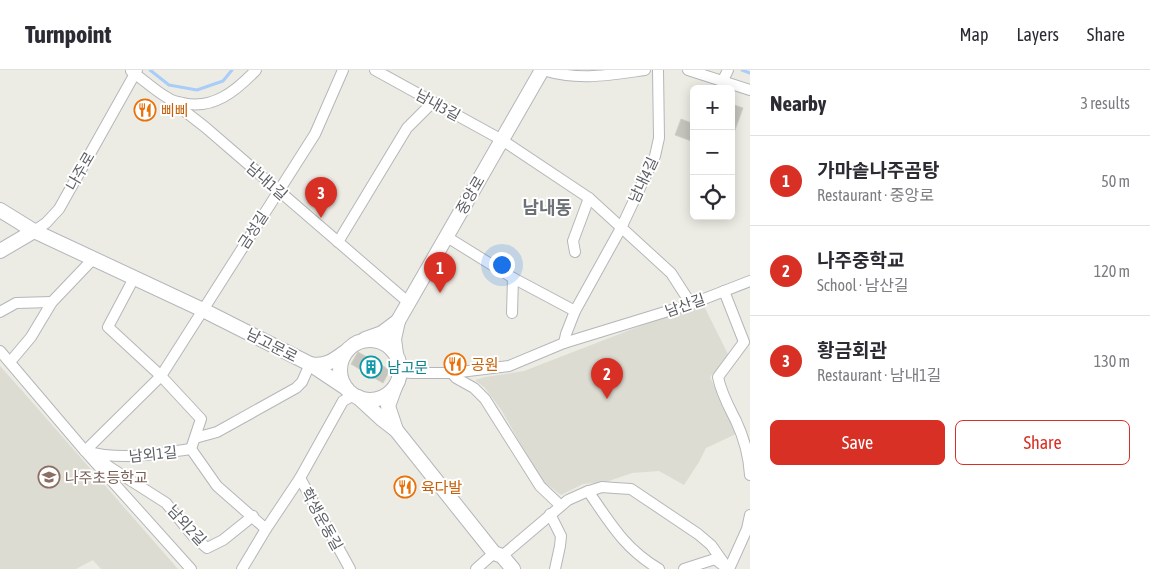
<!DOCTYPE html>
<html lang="en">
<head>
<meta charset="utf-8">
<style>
	:root { --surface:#fff; --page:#f2f2f3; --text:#2b2b33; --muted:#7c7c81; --line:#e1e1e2; --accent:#d93025 }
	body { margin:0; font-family:"Asap Condensed","Noto Sans KR",sans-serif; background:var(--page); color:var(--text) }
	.controls { position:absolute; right:15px; top:15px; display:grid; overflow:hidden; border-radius:8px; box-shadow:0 2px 12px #0003 }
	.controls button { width:45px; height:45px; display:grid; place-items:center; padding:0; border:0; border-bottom:1px solid var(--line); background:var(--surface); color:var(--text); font:25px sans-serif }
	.you { position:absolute; left:501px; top:194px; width:18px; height:18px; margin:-12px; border:4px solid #fff; border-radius:50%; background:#1a73e8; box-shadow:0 0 0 8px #1a73e833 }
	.badge { display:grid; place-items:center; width:32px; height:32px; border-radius:50%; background:var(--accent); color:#fff; font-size:16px; font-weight:700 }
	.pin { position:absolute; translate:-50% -41px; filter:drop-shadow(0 1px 2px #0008) }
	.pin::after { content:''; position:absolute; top:26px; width:18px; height:15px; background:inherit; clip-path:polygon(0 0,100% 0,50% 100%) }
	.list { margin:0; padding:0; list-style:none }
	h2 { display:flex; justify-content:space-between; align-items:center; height:65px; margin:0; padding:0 20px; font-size:21px }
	h2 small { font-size:16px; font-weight:400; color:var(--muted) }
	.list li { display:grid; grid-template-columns:32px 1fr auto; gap:15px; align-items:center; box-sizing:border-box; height:90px; padding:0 20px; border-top:1px solid var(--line) }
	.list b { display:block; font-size:19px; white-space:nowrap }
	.list p { margin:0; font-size:16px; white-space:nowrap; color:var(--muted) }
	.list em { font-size:16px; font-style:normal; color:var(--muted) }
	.actions { display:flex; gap:10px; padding:15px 20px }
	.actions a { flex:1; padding:11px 0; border:1px solid var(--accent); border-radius:8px; text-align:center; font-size:18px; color:var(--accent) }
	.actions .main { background:var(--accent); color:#fff }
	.icon { flex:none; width:28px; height:28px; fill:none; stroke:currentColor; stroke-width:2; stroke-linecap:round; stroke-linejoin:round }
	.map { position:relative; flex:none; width:750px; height:499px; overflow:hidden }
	header { display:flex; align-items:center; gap:30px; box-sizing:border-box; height:70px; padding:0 25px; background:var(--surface); border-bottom:1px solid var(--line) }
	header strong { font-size:24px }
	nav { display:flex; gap:28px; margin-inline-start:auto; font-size:18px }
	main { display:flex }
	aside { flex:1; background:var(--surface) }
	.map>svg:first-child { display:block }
	.education { fill:#dddcd2 }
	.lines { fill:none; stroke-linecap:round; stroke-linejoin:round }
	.stream { stroke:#a9cdf9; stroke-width:3 }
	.building { fill:#c6c6bf; stroke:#d2cfc3 }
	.street-casing { stroke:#b4b6ba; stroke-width:12 }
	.secondary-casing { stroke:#b3b6bb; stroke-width:16 }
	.street { stroke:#fff; stroke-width:10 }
	.secondary { stroke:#fff; stroke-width:14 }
	.labels { text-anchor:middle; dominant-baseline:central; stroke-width:4; stroke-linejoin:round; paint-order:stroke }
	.street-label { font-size:15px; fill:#5c5f64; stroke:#fff }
	.food-label { font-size:15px; fill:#c56008; stroke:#fff; text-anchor:start }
	.culture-label { font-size:15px; fill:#0d838f; stroke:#fff; text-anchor:start }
	.education-label { font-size:15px; fill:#785e54; stroke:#fff; text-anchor:start }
	.quarter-label { font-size:18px; font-weight:bold; fill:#6d7076; stroke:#fff }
</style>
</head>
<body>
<header>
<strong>Turnpoint</strong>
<nav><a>Map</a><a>Layers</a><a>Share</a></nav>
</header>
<main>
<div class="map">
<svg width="750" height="499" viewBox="0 0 750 499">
	<rect width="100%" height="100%" fill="#edece4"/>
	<g class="education">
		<path d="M702,232L729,286L710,307L736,364L706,378L699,392L684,415L659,401L632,403L606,412L583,414L561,425L540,409L502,341L485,318L475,310L485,307L524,301Z"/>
		<path d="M0,296L25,324L178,499H101L93,490L76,499H0Z"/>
	</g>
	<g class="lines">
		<g class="stream">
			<path d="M150,0L169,15L197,20L223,11L232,0"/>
			<path d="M742,0L750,3"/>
		</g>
	</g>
	<g class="building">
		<path d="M731,34L743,38L732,68L731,67Z"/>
		<path d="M681,49L694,54V72L675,65Z"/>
		<path d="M358,282L390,300L383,313L351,294Z"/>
	</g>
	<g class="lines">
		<g class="street-casing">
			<g id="street">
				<path d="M375,0L502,70L589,128L671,203L691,234"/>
				<path d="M543,0C579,11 609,5 645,0"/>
				<path d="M688,0L750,20"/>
				<path d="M131,1C143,9 155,21 168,28C172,31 178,32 183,33C213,40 236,21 256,0"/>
				<path d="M723,10L728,0"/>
				<path d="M169,29L205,57L409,233"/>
				<path d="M34,161L46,153L59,139L137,0"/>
				<path d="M447,167L513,208L575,241"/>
				<path d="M338,172L407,58L433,32"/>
				<path d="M575,182L573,171L589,128"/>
				<path d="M134,208L108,257L161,306L201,349L191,379"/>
				<path d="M724,221L744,272L718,307C721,323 729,337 736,351C744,368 749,387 750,405"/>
				<path d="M0,242L16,233L52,232"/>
				<path d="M512,243L513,208"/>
				<path d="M564,273L566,264L575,241L621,158L655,86L659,68L658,0"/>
				<path d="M0,281L85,381L191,499"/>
				<path d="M10,292L31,267L52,232L93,189"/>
				<path d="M400,302L412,303H452L509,296L564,273L691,234L750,211"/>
				<path d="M452,303L456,308L474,318L485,329L540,416L560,435"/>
				<path d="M195,368L217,362L296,318L302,312L310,294"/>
				<path d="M191,379C155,384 121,391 85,381L161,306L315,64L343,0"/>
				<path d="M191,379L217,416L266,459"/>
				<path d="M100,388L108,396L166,433L193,466L207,478L223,470L253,446"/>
				<path d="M588,421C611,454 624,478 659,499"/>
				<path d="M550,444L561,466L560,476L555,499"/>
				<path d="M502,486L568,430L586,422L602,417L615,418L631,419L698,464L711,475L728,499"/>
				<path d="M242,499L266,459L300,408"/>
				<path d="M350,499L300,408L343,331L354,325"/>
				<path d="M476,499L494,483"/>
				<path d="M684,499L715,489L724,496"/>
				<path d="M729,499L747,459L750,445"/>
			</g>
		</g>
		<g class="secondary-casing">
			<g id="secondary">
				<path d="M0,140L34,161L203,240L310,294"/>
				<path d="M0,181L34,161"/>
				<path d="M398,251L542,0"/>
				<path d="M365,269L382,263L398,251L394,269L396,284"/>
				<circle cx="370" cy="300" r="30"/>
				<path d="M345,282C333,291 325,297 310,294L346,318"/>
				<path d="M358,327L383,350L396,360L388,336L395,317"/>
				<path d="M396,360L494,483L502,486L513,499"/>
			</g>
		</g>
		<use href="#street" class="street"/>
		<use href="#secondary" class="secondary"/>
	</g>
	<defs>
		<g id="restaurant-ring" transform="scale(1.125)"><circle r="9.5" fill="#fff" stroke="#e8710a" stroke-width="1.5"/><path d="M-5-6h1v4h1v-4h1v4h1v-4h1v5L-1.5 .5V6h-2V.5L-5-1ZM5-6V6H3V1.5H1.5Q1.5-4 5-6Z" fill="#e8710a"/></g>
		<g id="building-ring" transform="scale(1.125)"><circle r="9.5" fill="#fff" stroke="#0f9aa8" stroke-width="1.5"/><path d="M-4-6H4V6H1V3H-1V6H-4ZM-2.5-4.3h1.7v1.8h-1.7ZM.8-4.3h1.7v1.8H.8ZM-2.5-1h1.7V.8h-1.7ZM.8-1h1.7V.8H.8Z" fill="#0f9aa8"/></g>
		<g id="school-ring" transform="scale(1.125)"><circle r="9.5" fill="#fff" stroke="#8d6e63" stroke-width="1.5"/><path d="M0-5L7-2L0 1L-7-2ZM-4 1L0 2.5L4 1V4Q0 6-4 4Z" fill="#8d6e63"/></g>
	</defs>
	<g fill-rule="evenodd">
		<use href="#restaurant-ring" x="145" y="40"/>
		<use href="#restaurant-ring" x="455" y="294"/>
		<use href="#building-ring" x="371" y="297"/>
		<use href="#school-ring" x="49" y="407"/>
		<use href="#restaurant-ring" x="405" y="417"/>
	</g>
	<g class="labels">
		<g class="street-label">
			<text transform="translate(438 35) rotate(29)">남내3길</text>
			<text transform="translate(80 101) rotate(-60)">나주로</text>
			<text transform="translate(643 110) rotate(-65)">남내4길</text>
			<text transform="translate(267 111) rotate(41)">남내1길</text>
			<text transform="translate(470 125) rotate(-60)">중앙로</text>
			<text transform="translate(253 160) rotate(-57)">금성길</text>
			<text transform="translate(685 235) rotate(-19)">남산길</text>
			<text transform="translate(272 275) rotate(27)">남고문로</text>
			<text transform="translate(153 384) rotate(-6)">남외1길</text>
			<text transform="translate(322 449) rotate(61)">학생운동길</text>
			<text transform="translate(187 455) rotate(47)">남외2길</text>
		</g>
		<g class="food-label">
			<text x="161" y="40">삐삐</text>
			<text x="471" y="294">공원</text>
			<text x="421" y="417">육다발</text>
		</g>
		<g class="culture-label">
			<text x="387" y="297">남고문</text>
		</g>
		<g class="education-label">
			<text x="65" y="407">나주초등학교</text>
		</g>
		<g class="quarter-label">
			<text x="547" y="137">남내동</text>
		</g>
	</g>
</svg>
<div class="controls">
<button>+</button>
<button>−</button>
<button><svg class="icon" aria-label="locate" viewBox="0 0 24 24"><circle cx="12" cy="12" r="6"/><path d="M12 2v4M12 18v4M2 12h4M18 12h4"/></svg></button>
</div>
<div class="you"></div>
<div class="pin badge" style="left:440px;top:223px">1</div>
<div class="pin badge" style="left:607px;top:329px">2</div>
<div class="pin badge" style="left:321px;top:148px">3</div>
</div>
<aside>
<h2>Nearby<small>3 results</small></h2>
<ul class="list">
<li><span class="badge">1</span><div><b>가마솥나주곰탕</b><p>Restaurant · 중앙로</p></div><em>50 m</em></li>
<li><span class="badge">2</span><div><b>나주중학교</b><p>School · 남산길</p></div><em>120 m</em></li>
<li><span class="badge">3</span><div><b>황금회관</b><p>Restaurant · 남내1길</p></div><em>130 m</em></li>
</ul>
<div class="actions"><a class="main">Save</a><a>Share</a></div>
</aside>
</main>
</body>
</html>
